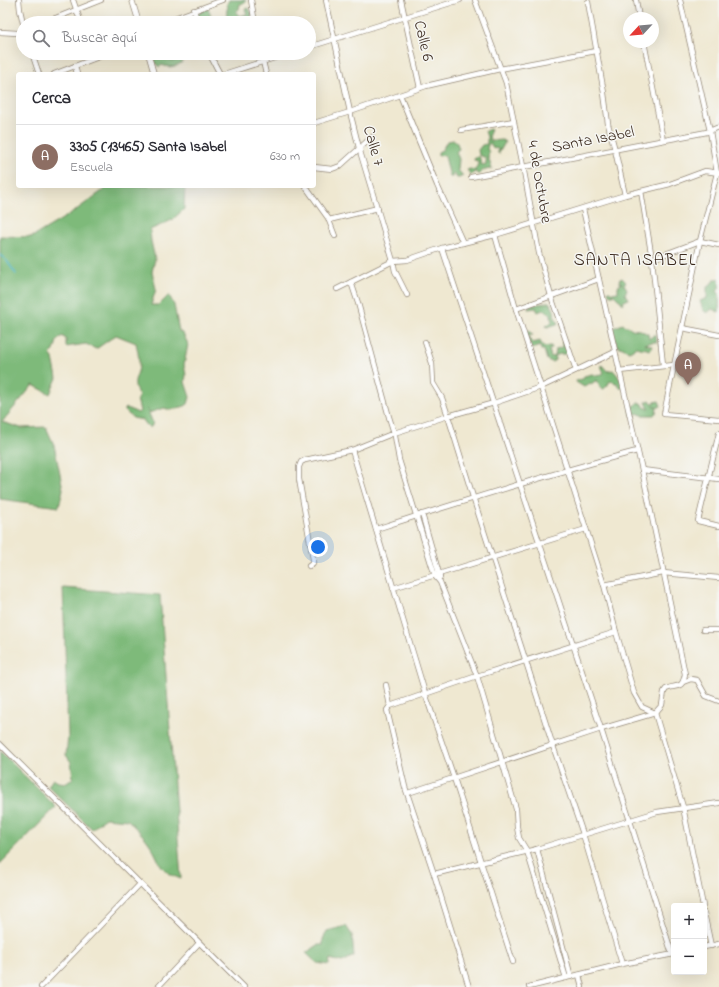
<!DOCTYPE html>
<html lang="es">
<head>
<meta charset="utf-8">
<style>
	:root { --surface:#fff; --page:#f2f2f3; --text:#2b2b33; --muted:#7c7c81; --line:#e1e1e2; --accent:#1a73e8 }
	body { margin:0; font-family:"Indie Flower",sans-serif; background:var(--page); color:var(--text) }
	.controls { position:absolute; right:12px; bottom:12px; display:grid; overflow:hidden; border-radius:4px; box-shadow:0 4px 16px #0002 }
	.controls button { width:36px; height:36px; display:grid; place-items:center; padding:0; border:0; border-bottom:1px solid var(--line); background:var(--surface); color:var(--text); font:20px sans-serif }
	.compass { position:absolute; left:623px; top:12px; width:36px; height:36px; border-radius:50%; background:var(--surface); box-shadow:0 4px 16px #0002; rotate:244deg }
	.you { position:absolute; left:318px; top:547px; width:14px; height:14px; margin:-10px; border:3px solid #fff; border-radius:50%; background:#1a73e8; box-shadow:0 0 0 6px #1a73e833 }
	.badge { display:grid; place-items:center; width:26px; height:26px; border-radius:50%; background:var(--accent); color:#fff; font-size:13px; font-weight:700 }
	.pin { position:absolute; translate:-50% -33px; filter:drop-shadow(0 1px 2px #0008) }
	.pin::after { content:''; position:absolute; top:21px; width:14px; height:12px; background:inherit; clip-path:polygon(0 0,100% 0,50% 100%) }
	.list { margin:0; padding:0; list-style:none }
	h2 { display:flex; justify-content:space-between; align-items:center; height:52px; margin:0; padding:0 16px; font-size:17px }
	h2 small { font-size:13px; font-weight:400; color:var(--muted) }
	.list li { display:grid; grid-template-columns:26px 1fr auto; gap:12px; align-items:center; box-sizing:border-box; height:64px; padding:0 16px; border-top:1px solid var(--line) }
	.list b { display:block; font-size:15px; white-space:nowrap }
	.list p { margin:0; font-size:13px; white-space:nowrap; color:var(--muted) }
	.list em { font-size:13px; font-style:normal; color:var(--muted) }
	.icon { flex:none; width:22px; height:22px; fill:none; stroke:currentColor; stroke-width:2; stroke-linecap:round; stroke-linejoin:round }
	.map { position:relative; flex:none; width:719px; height:987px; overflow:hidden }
	.search { position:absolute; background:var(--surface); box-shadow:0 4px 16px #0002; left:16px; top:16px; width:300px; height:44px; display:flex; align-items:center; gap:10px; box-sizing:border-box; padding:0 14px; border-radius:22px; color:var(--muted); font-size:15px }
	.panel { position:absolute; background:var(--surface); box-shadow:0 4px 16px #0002; left:16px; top:72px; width:300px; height:116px; border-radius:4px }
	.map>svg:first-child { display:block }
	.forest { fill:#7eba7a; stroke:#5c724c }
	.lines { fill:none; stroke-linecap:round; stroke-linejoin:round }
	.stream { stroke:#4bb5c9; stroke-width:1.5 }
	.minor-casing { stroke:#958978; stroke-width:6 }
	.minor { stroke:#fff; stroke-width:4.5 }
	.labels { text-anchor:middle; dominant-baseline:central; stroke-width:3; stroke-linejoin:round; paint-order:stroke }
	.street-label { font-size:16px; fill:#3b2a1e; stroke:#f6f6f2 }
	.neighbourhood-label { font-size:17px; letter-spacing:1px; fill:#3b2a1e; stroke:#f6f6f2 }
</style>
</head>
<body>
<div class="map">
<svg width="719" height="987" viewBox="0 0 719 987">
	<rect width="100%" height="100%" fill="#f6f6f2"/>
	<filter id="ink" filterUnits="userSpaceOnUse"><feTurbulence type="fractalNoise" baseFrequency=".025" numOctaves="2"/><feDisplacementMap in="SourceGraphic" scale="8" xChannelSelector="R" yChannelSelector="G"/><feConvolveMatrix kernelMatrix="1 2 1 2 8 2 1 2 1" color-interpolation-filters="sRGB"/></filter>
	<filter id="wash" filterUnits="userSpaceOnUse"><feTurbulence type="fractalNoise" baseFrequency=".012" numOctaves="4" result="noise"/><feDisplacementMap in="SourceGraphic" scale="16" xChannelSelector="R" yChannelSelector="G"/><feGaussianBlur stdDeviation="0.9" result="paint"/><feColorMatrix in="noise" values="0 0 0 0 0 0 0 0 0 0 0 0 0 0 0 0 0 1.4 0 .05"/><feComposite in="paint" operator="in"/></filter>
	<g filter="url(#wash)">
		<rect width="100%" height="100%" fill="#efe8d1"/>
		<g class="forest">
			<path d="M229,0H246L245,3L240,4L239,9L236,12L239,16L247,14L245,9L248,8L253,14L251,15L253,20L247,22L244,16L233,19L234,23H201L200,20L196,15L206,8L209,10L211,16L207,19L208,22L217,16L220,20H226L227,9L228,8L227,4Z"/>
			<path d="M156,57L167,58L172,61L185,57V59C180,66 170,69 162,65L159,67L154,61Z"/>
			<path d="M490,129L491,130L489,134L490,141L502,140L505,142L502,148L499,150V154L497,152L498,150L497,148L494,149L490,143L488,145L487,149L489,152L488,157L492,169L483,170L480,174H477L475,171L473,174L471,175L467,170L470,169L475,170L478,164V161L474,160V159L479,156L482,165L486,164V158L479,155L478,150L482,145L487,144V137L485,131Z"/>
			<path d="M454,140L457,143L459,149L456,152L459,159L458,170L463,176L459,178H457L453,173L452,177H450L445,156L438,155V152L442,150L447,141Z"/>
			<path d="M109,186H185L184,209L172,220L150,230L151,241L155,259L152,272L156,289L151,305H159L169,295L174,305L179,331L183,334L188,344L184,365L186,375L185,382L190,397L188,404L185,406L171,410L164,408L149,413L147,409L153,423L151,427H148L143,420L133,418L125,411V409L127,408L138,413L140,411L137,399L139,396C129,379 140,377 139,362C139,356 137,349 136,343L116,335L96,349L86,344L66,347V339L62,336L57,341L54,351L50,354L53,358L57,378L50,394L33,385L2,422L21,428L46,427L54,445L63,489L59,507L0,499V236L32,237L72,213Z"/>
			<path d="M622,278L626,282L624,284L627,289L625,294L628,298L627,300L624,301L622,304L621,301L618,299L614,295H610L608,293V291H610L612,293L618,292V286L623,283H620L619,280Z"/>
			<path d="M719,278V288L717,291L719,294V312L712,309L707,313L703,310L700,301L707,298V287L711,285L713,281Z"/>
			<path d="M547,302H549C552,306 556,312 554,316L558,322L557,324L547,327L546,326L552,322L551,314L543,310L538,312L536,308L528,309V307C534,303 541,305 547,302Z"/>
			<path d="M623,324L625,326H628L632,329L640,330L648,334L649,339L655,334L657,342H652L645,344L652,346L650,350C646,348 642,349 637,347L629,351L616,345C617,339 612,335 613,328Z"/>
			<path d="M528,330L533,335H529V338L533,343L540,341L543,347L551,346L552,348L549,350L551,357L555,356L556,349L562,347V341L565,343L567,352L566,354H560L555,356V360L552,362L547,360L544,350H541L540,346L532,349L530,347L526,333Z"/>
			<path d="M602,365L607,371L613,370C617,374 622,381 623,387L621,389L617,383H615L613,381L609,382L608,385L604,389L601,388L597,380L591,384L590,383L584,387L576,382L577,380L583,379L584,376L592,374L597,376L604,373L601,366Z"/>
			<path d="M650,400L655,407L657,408L653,404L654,402L659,401L661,406L657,408L656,413L654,415H641L638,413L634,416L631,414L630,410L632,406L636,405L638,402L643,404L644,407L649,409L646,402Z"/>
			<path d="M63,588L160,595L181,879C159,871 161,863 151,846C145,836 135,828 128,820L105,818L92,829L48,786L53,779L58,782L67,783L73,778L71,762L66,755L68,737Z"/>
			<path d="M0,751L56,807L0,864Z"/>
			<path d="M346,926L352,935L354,956L342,962L330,959L329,965L317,963L306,953L318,945H323V939L327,931Z"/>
		</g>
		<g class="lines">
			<path class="stream" d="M0,255L7,261L16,274"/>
		</g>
	</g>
	<g filter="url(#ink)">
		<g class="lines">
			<g class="minor-casing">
				<g id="minor">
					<path d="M19,0L20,10L23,23"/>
					<path d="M73,0L81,23"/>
					<path d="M132,0L139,23"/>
					<path d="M251,0L255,23"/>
					<path d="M326,0L350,112L359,148L393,261L395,271L407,295"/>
					<path d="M401,0L420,88"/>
					<path d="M475,0L506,83L523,166L539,253L551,296L576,370"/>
					<path d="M636,0L639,18"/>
					<path d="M680,0L710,131L717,173L700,241L664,414L719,419"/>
					<path d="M588,2L604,93L608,124L615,150L625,195"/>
					<path d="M194,10L198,23"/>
					<path d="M43,23L101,0"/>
					<path d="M161,23L223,0"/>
					<path d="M0,32L18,33L23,31"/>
					<path d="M644,42L663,140"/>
					<path d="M309,47L460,0"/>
					<path d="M32,53L39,74"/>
					<path d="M90,53L92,59"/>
					<path d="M148,53L154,74"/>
					<path d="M209,53L220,74"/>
					<path d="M261,53L266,74"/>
					<path d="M75,66L77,74"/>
					<path d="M54,74L109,53"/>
					<path d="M224,74L290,53"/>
					<path d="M400,95L437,185L463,243"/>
					<path d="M314,123L350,112L426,86L500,69L596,51"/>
					<path d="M461,130L514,121"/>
					<path d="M314,167L332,169L340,166L372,137"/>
					<path d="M471,177L707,132L719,127"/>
					<path d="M305,186L328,218L335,236"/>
					<path d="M641,191L652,259L663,365"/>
					<path d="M329,220L378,208"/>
					<path d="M495,235L516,309L604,585L616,632L634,693L642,707L655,713L683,807L703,906"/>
					<path d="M442,248L601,729L672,954"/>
					<path d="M652,259L700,241L719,245"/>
					<path d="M351,282L358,303L389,417L395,436L399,460L435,576L440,582L477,676L390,706"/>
					<path d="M337,289L393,261L407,260L442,248L495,235L625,195L670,184L705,171L719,173"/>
					<path d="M516,309L599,279"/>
					<path d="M682,328L719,335"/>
					<path d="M425,342L432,363L433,383L442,398L448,416L473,497L553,746L583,834L622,964"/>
					<path d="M619,371L674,365"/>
					<path d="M719,433L698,521L719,526"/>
					<path d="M352,450L425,693L454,778L513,962"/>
					<path d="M642,470L719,479"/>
					<path d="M422,514L440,577"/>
					<path d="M376,529C463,501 549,474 637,451"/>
					<path d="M309,566L313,563V559L299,479V467L301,462L305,460L352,450L394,433L448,416L494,403L541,387L615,352"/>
					<path d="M604,585L663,573L719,578"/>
					<path d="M393,588L586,529"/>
					<path d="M703,630H719"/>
					<path d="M683,682L691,679L697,680L706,696L719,701"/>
					<path d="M386,685L390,706L387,710L405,787L434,874L469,987"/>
					<path d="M0,744L244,987"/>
					<path d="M408,793L601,729L655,713L662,705L664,692L666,689C678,684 682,690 685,674L642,470L583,209"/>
					<path d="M537,849L571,977"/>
					<path d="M434,874L537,849L657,812L719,803"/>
					<path d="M704,913L711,946"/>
					<path d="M704,947L719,944"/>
					<path d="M579,975L582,987"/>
					<path d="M566,978L527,851L519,838L517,827L516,809L477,676L616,632"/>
					<path d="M41,987L140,884"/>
					<path d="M158,987L199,943"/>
					<path d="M529,987L622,964L674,954"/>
				</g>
			</g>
			<use href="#minor" class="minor"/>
		</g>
	</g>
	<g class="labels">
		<g class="street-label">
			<text transform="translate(423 41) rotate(77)">Calle 6</text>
			<text transform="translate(593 140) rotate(-11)">Santa Isabel</text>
			<text transform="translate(373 146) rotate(74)">Calle 7</text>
			<text transform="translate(539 182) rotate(80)">4 de Octubre</text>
		</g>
		<g class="neighbourhood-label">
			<text x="635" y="260">SANTA ISABEL</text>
		</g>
	</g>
</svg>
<div class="controls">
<button>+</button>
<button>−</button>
</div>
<svg class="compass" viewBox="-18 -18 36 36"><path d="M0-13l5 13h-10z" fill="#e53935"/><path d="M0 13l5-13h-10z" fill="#7c7c81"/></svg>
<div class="you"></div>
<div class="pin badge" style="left:688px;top:385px;background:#8d6e63">A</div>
<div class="search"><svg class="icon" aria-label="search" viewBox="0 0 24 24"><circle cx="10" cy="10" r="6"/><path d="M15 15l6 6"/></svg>Buscar aquí</div>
<section class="panel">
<h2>Cerca<small></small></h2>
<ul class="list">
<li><span class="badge" style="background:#8d6e63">A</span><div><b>3305 (13465) Santa Isabel</b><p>Escuela</p></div><em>630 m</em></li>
</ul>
</section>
</div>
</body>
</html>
